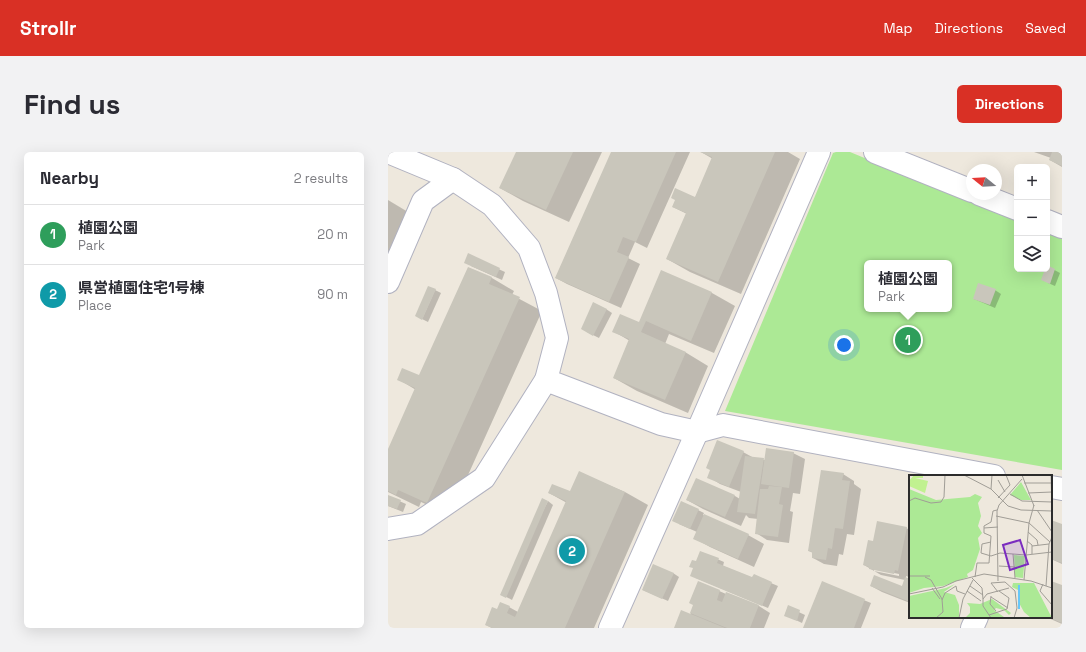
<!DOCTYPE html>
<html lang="en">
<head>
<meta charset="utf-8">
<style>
	:root { --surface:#fff; --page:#f2f2f3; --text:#2b2b33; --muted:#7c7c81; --line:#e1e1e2; --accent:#d93025 }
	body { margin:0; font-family:"Space Grotesk","Noto Sans JP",sans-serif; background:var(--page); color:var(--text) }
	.controls { position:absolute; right:12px; top:12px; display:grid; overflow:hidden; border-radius:6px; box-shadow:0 4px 16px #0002 }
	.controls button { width:36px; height:36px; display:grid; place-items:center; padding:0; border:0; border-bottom:1px solid var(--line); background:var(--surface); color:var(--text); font:20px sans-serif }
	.compass { position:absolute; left:578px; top:12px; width:36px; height:36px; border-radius:50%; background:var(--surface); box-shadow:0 4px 16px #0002; rotate:288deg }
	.you { position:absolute; left:456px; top:193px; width:14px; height:14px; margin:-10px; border:3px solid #fff; border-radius:50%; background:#1a73e8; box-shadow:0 0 0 6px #1a73e833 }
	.badge { display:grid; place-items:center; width:26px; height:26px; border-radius:50%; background:var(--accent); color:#fff; font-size:13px; font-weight:700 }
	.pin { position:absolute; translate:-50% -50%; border:2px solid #fff; box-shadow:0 1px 4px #0006 }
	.popup { position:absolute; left:476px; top:108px; width:88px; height:52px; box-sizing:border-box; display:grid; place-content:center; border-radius:6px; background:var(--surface); filter:drop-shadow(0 1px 3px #0005); font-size:13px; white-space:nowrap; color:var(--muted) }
	.popup b { font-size:15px; color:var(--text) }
	.popup::after { content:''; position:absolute; left:50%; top:100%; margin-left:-8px; border:8px solid transparent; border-top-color:var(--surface) }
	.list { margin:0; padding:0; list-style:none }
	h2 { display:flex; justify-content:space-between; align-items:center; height:52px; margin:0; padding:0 16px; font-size:17px }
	h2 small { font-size:13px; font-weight:400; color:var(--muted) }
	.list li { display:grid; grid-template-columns:26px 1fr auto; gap:12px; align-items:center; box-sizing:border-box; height:60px; padding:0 16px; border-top:1px solid var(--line) }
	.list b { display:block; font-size:15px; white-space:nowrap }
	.list p { margin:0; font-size:13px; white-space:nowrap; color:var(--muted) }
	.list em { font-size:13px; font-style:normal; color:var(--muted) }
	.icon { flex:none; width:22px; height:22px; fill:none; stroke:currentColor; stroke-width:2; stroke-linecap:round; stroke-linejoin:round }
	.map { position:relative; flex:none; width:674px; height:476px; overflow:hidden; border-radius:6px }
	header { display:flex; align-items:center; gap:24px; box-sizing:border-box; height:56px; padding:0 20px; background:var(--accent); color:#fff }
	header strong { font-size:19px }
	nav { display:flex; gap:22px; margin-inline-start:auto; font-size:14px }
	.intro { display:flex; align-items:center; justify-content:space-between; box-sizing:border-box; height:96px; padding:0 24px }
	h1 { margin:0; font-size:28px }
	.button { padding:10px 18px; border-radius:6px; background:var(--accent); color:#fff; font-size:14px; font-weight:700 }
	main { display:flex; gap:24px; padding:0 24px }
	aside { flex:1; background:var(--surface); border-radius:6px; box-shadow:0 4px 16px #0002 }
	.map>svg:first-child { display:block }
	.green { fill:#ace995; fill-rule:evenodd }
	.shadow { fill:#0003; fill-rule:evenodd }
	.building { fill:#c9c6bb }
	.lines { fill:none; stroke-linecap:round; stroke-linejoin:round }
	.minor-casing { stroke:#b1b2c0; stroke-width:24 }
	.minor { stroke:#fff; stroke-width:22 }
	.inset-river { fill:none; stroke:#68c7f8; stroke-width:2 }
	.inset-road { fill:none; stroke:#a09d96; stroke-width:1 }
	.view { fill:#7b2cbf; fill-opacity:0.15; stroke:#7b2cbf; stroke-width:2 }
	.inset-edge { fill:none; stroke:#2c2c2c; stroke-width:2 }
</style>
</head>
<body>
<header>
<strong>Strollr</strong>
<nav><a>Map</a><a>Directions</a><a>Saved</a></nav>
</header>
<div class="intro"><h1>Find us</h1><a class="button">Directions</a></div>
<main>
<aside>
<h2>Nearby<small>2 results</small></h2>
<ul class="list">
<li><span class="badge" style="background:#2e9e5b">1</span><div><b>植園公園</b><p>Park</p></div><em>20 m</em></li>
<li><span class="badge" style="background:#0f9aa8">2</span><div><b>県営植園住宅1号棟</b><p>Place</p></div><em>90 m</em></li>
</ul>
</aside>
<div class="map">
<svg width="674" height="476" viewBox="0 0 674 476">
	<rect width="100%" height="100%" fill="#eee8dd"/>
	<path class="green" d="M448,0H462L629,69V117H659V81L674,87V318L337,259L445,1ZM479,111H561V157H479Z"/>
	<g class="shadow">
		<path d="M129,0H214L181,70L135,49L112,36Z"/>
		<path d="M224,0H302L259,96L247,90L240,106L252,112L233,156L179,132L168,126Z"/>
		<path d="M313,0H400L412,7L353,142L302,120L279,107L299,62L285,55L307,46L325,7Z"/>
		<path d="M646,0H674V15L662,8L663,6Z"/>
		<path d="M0,48L25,63L0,119Z"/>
		<path d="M80,103L117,120L114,128L83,114Z"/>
		<path d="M659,114L672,121L667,134L660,131L658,117Z"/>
		<path d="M81,116L104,126L126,139L124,143L154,159L62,363L33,350L31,355L0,340V299L28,238L10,227L32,225Z"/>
		<path d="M274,120L324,141L347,154L326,201L281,182L277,192L297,200L320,214L300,261L249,239L226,226L242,189L225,179L252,172Z"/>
		<path d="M47,138L53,141L40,170L34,167Z"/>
		<path d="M607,138L613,142L607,156L586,147Z"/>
		<path d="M218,157L224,161L211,186L199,180Z"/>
		<path d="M355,300L366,306L377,308L405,301L417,307L412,342L405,341L402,359L405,360L401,391L379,388L368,381L370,367L361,366L358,363L353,374L315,357L299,348L347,344L352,347L353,340L332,332L321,325Z"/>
		<path d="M192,321L237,340L260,353L206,476H104L98,473L110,459L121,455L130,460L179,351L161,341H182Z"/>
		<path d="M455,322L466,329V332L473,337L466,383L459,382L455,403L451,402L449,414L436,412L425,406V401L421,399Z"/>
		<path d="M0,344L18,352L15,360L0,354Z"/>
		<path d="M160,349L165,353L124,448L113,442Z"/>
		<path d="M310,358L316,361L315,363L360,383L376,392L366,415L322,395L306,386L309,380L291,372Z"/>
		<path d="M663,369L674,373V412L663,407Z"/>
		<path d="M518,376L522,378V421L521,425L518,424V426L522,428V451L494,440L483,434L514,435L517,428L493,423L476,413L486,390ZM486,417L511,422V424L486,419Z"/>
		<path d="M313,400L336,410L335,414L365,427L366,424L390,434L380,456L308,426Z"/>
		<path d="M285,421L291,425L280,449L255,438Z"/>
		<path d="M311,430L338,442V441L371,454L382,461L376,476H287L302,463L306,453Z"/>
		<path d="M663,430L674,434V472L658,465H663Z"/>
		<path d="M434,431L483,451L473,476H417Z"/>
		<path d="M400,455L417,463L414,471L397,463Z"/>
	</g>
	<g class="building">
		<path d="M128,0H185L158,58L111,36Z"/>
		<path d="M223,0H288L248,90L235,85L229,100L241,105L221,150L167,126Z"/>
		<path d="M312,0H387L330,130L278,107L298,61L284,55L287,48L283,46L287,36L307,45L324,5Z"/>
		<path d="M664,0H674V14L661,8Z"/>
		<path d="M80,101L112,116L108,125L76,111Z"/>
		<path d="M659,113L667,117L662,132L653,128L657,117H659Z"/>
		<path d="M80,115L104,125L101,132L132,145L39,351L10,338L8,343L0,339V297L27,236L9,228L14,216L31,223Z"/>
		<path d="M273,118L324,140L303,189L258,169L253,180L298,200L277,248L225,226L241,187L224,180L232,162L251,170Z"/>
		<path d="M590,131L608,137L602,153L585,147Z"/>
		<path d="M40,134L48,137L34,168L27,164Z"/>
		<path d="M205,150L219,157L205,184L193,177Z"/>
		<path d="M329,288L356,299L341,335L319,326L322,318L318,316Z"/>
		<path d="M378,296L406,300L401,336L373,332Z"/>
		<path d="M357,304L376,306L367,362L349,360Z"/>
		<path d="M433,318L456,321L454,328L462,329L455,377L447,376L444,397L440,396L438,408L424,406V400L420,399Z"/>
		<path d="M191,319L237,340L177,476H104L97,473L104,455L109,457L112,450L122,454L119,461L127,465L178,349L160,341L164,332L182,339Z"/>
		<path d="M308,326L347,343L337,365L298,348Z"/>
		<path d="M381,334L394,335L391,352L395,353L390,385L367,382L372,337H380Z"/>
		<path d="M0,343L13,348L9,357L0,354Z"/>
		<path d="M154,346L160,349L118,446L112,443Z"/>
		<path d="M293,349L311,357L302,377L284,369Z"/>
		<path d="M316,362L361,382L350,407L305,387Z"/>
		<path d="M663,368L674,372V411L663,407Z"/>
		<path d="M489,369L519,375L510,419L507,418L506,422L481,417V415L475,413L480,388L485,389Z"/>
		<path d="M312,399L331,406L329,411L364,425L366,422L384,430L374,454L302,424L305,416L301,415L304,408L308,409Z"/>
		<path d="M265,412L286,421L274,447L254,438Z"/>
		<path d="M486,423L514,434L517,425L522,427V450L482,434Z"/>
		<path d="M310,429L332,438L329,448L334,450L338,440L371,453L362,476H339L302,461L305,453L301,451Z"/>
		<path d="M434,429L477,447L466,476H415Z"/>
		<path d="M663,429L674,433V471L660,465H663Z"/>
		<path d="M400,453L412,458L409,469L396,464Z"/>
		<path d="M293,458L337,476H286Z"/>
	</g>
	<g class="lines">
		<g class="minor-casing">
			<g id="minor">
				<path d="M0,0L65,27L104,53L141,96L158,141L169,186L158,228L273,272L309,280L335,273L606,324"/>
				<path d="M487,0L584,39"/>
				<path d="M591,42L629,57"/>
				<path d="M659,69L674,75"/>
				<path d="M0,130L35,49L65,27"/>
				<path d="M663,335L674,337"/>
				<path d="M0,377L29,372L96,326L158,228"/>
				<path d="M222,476L309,280L431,0"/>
				<path d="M584,476L589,465"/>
			</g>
		</g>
		<use href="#minor" class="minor"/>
	</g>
	<g transform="translate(521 323)">
		<rect width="143" height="143" fill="#eee8dd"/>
		<path d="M112,7L122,25H112L101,20ZM0,14L27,25L61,22L66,19L73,22L69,28L72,41L69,51L73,58L69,63L71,74L64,95L58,99L59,102L34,111L15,113L0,118ZM105,80L116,81L114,103L106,102ZM104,108H125L143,143H122L115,137L109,126V115L103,112ZM46,109L35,117L46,120L50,130V143H0V121L37,113ZM83,124L102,138L100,140L95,135L87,133L85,135L95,142L104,143H56L61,138V132L58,128L71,129Z" fill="#ace995"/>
		<path d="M5,0H14V3H6L19,6L16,18L0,11V6Z" fill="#c1f190"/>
		<path class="inset-river" d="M110,134V110"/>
		<path class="inset-road" d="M23,0H36M55,0L82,14M83,0L82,14L99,31L112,35L143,36M113,0L125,31M142,0L143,36M89,5L96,17M115,8H143M119,18L143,17M101,19L113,26L143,27M89,23L101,10L97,0M0,26L6,23L22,28L32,27L35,22L36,0M128,35L143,57M87,41L120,48L141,67M75,53L89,52M119,57L128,65L129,70M118,66L123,70V79M82,67L73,69L72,78L82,81L91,78L117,80L143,77M123,71L140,69M104,79L106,103M90,91L106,92M0,101H21M16,102L22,105L33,124L34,137L27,143M66,102L68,88H80L82,61L75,58V51L82,47L84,36L88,35M63,103L73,113L74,124L78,119L100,113M115,105L120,48L125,30M89,106L88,36L90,30L113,4M134,109L131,116L143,130M61,111L74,120M137,111L140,69L143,62M23,113L31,124M58,116L72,126M89,117L82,108L96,107L106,116L108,133L105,143M0,119L34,112L47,106L75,99L122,106L143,113M82,121L81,129L87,136M82,122L99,133M74,124V131L82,143M33,125L36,118L47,111L48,116L56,119M80,140L98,134L100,123L90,116M50,143L54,124L64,105"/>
		<path class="view" d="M111,65L119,89L101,95L94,70Z"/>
		<rect width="143" height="143" class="inset-edge"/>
	</g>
</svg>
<div class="controls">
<button>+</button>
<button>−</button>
<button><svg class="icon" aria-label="layers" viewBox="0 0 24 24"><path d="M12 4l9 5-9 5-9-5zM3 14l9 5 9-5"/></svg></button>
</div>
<svg class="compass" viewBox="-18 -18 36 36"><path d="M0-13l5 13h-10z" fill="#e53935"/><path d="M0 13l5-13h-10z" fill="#7c7c81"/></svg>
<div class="you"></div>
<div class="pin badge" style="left:520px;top:188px;background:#2e9e5b">1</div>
<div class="popup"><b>植園公園</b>Park</div>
<div class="pin badge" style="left:184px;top:399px;background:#0f9aa8">2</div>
</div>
</main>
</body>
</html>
